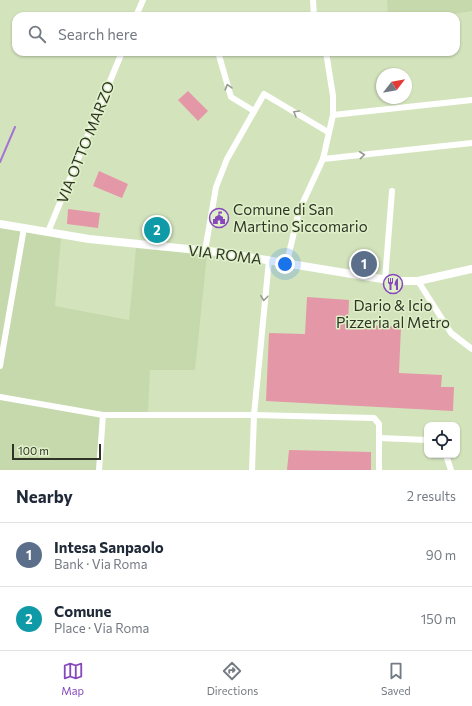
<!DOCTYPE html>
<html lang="en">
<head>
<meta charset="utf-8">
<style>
	:root { --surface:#fff; --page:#f2f2f3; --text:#1f2937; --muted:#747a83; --line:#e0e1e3; --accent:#8748bd }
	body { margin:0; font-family:Commissioner,sans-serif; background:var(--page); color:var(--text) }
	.controls { position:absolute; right:12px; bottom:12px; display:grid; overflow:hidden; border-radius:8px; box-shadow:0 1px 3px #0004 }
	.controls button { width:36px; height:36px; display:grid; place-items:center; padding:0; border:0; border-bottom:1px solid var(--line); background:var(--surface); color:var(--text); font:20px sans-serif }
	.compass { position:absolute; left:376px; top:68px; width:36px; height:36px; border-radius:50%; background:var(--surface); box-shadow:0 1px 3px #0004; rotate:59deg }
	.scale { position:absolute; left:12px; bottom:10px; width:89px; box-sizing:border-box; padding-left:4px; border:2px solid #2f3526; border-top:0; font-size:11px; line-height:14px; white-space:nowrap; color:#2f3526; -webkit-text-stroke:3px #e0f1ca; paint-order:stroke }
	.you { position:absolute; left:285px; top:264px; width:14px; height:14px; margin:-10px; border:3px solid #fff; border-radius:50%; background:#1a73e8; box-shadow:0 0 0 6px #1a73e833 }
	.badge { display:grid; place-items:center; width:26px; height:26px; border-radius:50%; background:var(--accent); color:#fff; font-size:13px; font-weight:700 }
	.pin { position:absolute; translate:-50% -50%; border:2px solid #fff; box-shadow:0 1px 4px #0006 }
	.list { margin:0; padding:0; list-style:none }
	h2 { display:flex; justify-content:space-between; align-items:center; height:52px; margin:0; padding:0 16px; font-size:17px }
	h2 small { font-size:13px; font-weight:400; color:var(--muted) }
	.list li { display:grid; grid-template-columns:26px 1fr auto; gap:12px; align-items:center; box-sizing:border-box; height:64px; padding:0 16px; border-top:1px solid var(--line) }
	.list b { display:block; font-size:15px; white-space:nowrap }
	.list p { margin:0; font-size:13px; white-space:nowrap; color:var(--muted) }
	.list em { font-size:13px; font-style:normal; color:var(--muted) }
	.icon { flex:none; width:22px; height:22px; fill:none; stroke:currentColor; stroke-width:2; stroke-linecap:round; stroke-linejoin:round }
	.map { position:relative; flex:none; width:472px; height:470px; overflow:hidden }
	.search { position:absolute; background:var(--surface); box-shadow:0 1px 3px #0004; left:12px; right:12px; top:12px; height:44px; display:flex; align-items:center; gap:10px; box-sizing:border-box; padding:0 14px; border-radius:12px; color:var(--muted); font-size:15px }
	.sheet { height:180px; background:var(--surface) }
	nav { display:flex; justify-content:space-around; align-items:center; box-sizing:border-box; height:56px; border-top:1px solid var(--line); background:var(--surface); font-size:11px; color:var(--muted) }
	nav a { display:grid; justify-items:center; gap:2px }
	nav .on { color:var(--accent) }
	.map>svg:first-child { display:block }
	.built { fill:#c6d9ac }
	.green { fill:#e497a6 }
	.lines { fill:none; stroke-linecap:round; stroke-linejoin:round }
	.stream { stroke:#a573d5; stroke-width:2 }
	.street { stroke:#fff; stroke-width:6 }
	.secondary { stroke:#fff; stroke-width:8 }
	.oneway { stroke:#979a92 }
	.labels { text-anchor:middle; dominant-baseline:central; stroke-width:3; stroke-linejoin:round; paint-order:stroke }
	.street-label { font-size:15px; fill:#2f3526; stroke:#e0f1ca }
	.poi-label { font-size:15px; fill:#2f3526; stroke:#e0f1ca; text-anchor:start }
</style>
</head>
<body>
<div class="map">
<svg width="472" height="470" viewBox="0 0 472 470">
	<rect width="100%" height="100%" fill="#d3e4bd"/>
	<g class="built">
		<path d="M387,0H472V11L442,16H388Z"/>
		<path d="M0,228L61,238L55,306L129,320L136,248L207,255L195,370H150L148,412L104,413L98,470H0Z"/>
	</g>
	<g class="green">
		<path d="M188,91L208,111L198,121L178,100Z"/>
		<path d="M99,171L128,184L122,198L93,186Z"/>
		<path d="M68,209L100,213L98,228L67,224Z"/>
		<path d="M307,297L349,300L348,324L401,327L399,373L442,375L441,387H454L453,411L266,401L269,333L305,334Z"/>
		<path d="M289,450L371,452V470H287Z"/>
	</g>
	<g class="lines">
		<path class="stream" d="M0,162L15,127"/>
		<g class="street">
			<path d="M313,0L314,16"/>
			<path d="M136,16L143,0"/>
			<path d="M218,52L231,97L254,111"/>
			<path d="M333,115L472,100"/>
			<path d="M323,159L472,143"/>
			<path d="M48,232L122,52"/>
			<path d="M205,251L216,187L227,159L264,94L328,132"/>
			<path d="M287,262L299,211L323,159L333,115V96L326,52"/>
			<path d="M385,280L392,191"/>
			<path d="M418,281L451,333L472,349"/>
			<path d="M0,366L24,228"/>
			<path d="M0,397L103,415H254L374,418L379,424V470"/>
			<path d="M379,438L427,440"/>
			<path d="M446,455L451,470"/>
			<path d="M99,470L103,415"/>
			<path d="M252,470L254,415L269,260"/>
		</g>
		<path class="secondary" d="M0,224L89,239L218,252L394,281H418L472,269"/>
	</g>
	<defs><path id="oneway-chevron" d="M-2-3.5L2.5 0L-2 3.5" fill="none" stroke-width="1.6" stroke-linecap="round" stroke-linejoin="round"/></defs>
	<g class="oneway">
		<use href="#oneway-chevron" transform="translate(228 87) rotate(-106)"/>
		<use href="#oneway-chevron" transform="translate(296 113) rotate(-150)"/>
		<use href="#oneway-chevron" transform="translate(362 155) rotate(-6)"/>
		<use href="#oneway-chevron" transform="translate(264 298) rotate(97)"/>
	</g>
	<defs>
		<g id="civic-ring" transform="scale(1)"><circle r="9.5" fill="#e0f1ca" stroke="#8748bd" stroke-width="1.5"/><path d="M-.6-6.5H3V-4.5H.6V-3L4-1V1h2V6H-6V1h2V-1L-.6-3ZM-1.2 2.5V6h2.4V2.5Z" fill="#8748bd"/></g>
		<g id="restaurant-ring" transform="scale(1)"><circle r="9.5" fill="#e0f1ca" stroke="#8748bd" stroke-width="1.5"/><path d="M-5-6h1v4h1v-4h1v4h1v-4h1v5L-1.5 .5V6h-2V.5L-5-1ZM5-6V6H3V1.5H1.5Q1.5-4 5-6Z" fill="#8748bd"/></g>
	</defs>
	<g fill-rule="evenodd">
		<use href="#civic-ring" x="219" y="218"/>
		<use href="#restaurant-ring" x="393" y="284"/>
	</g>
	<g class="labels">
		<g class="street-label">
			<text transform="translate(85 142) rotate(-68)">VIA OTTO MARZO</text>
			<text transform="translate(225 254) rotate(7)">VIA ROMA</text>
		</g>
		<g class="poi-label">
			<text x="233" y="209">Comune di San<tspan x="233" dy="17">Martino Siccomario</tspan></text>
			<text x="393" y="305" text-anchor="middle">Dario &amp; Icio<tspan x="393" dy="17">Pizzeria al Metro</tspan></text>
		</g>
	</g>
</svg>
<div class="controls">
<button><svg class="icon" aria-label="locate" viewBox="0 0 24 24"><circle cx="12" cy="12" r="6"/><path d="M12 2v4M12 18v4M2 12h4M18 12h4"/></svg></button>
</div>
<svg class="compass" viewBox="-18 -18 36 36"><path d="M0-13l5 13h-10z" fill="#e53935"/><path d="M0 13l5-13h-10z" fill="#747a83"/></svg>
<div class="scale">100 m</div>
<div class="you"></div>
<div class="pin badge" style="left:364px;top:264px;background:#5c6f8a">1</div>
<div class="pin badge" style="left:157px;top:230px;background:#0f9aa8">2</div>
<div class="search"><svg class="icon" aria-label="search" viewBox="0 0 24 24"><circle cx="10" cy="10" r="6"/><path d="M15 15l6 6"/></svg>Search here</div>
</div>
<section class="sheet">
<h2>Nearby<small>2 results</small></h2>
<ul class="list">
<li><span class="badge" style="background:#5c6f8a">1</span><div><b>Intesa Sanpaolo</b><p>Bank · Via Roma</p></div><em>90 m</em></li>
<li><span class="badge" style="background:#0f9aa8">2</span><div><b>Comune</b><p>Place · Via Roma</p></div><em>150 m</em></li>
</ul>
</section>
<nav>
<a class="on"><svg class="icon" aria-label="map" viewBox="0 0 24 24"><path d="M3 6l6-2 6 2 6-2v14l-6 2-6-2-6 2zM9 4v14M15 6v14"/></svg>Map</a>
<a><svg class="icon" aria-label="directions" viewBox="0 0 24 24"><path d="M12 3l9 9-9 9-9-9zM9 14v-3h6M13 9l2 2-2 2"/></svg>Directions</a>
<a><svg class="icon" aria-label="saved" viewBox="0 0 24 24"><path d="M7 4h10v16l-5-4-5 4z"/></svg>Saved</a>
</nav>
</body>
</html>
